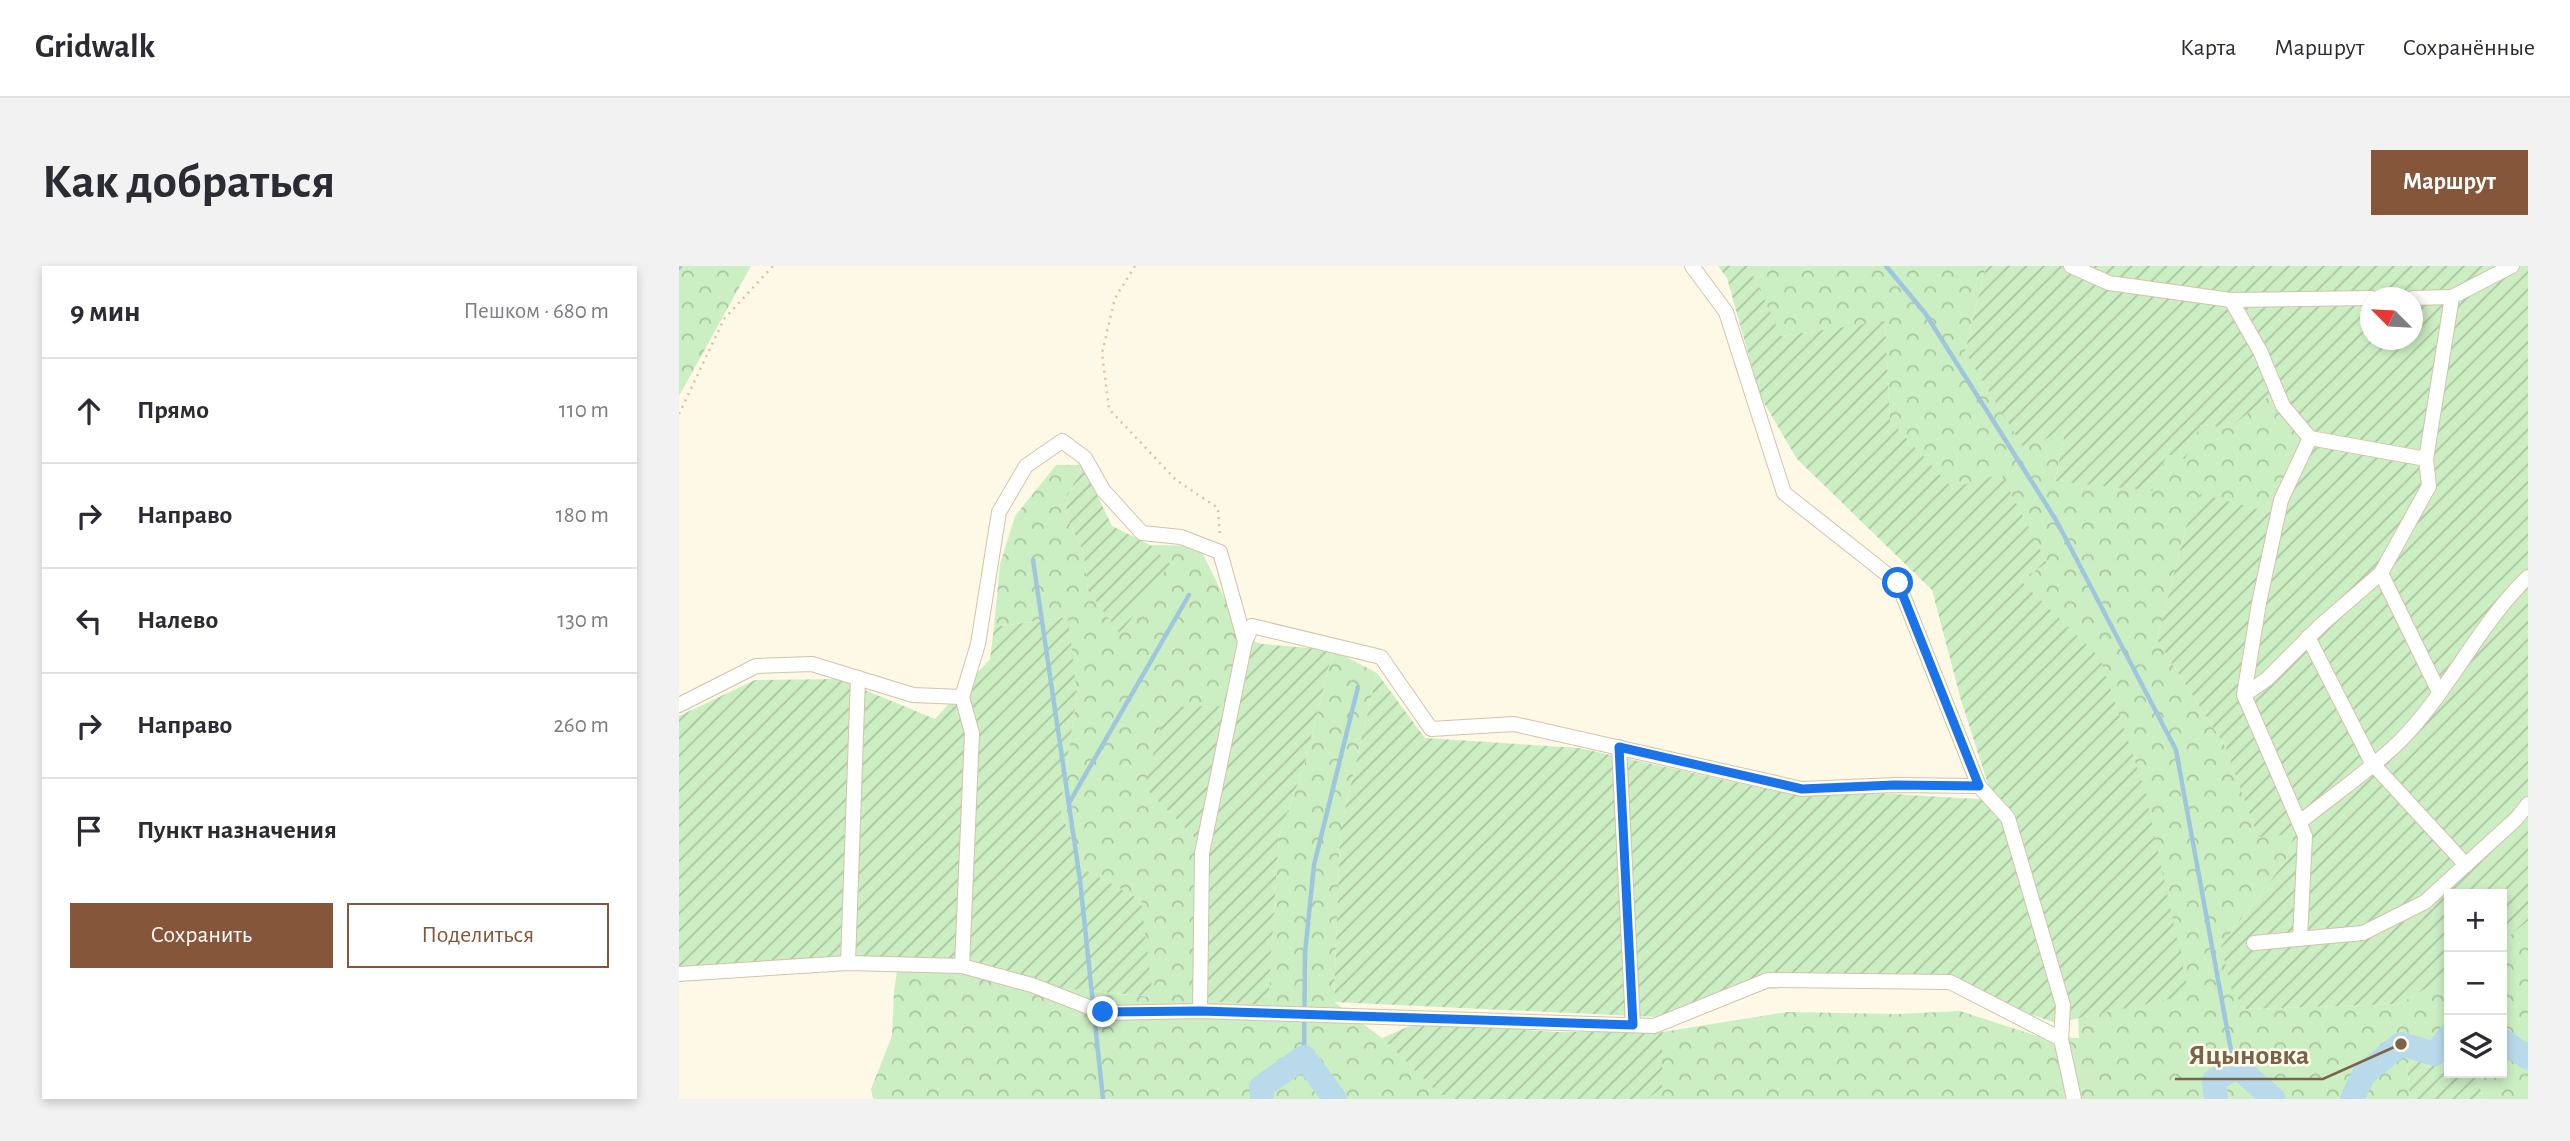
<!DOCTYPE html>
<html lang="ru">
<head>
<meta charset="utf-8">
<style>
	:root { --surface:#fff; --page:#f2f2f3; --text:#2b2b33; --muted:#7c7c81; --line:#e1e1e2; --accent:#855639 }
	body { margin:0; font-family:"Alegreya Sans",sans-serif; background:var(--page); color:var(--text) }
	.controls { position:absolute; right:21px; bottom:21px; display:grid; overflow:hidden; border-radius:0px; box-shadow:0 4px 10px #0003 }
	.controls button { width:63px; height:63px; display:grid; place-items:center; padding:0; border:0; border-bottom:2px solid var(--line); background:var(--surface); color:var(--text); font:35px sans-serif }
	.compass { position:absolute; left:1681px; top:21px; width:63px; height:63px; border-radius:50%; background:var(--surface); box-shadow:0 4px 10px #0003; rotate:294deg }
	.stop { position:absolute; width:21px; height:21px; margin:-16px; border:5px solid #1a73e8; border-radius:50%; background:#fff }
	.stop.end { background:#1a73e8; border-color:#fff; box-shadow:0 2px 7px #0008 }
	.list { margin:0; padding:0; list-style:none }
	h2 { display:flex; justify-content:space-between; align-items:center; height:91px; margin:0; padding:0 28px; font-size:30px }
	h2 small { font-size:23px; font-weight:400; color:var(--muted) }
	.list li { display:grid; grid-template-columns:46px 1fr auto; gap:21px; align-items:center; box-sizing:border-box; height:105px; padding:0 28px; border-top:2px solid var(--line) }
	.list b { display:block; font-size:26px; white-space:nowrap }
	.list em { font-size:23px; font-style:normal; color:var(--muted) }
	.actions { display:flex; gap:14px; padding:21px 28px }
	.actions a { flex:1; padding:16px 0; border:2px solid var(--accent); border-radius:0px; text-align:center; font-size:24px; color:var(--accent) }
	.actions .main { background:var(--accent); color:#fff }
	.icon { flex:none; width:38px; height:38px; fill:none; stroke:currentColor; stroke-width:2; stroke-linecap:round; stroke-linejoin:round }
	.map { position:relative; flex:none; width:1849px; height:833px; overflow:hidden; border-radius:0px }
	header { display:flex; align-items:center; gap:42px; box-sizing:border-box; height:98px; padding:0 35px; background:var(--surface); border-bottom:2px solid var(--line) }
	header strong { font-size:33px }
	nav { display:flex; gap:38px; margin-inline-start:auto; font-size:24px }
	.intro { display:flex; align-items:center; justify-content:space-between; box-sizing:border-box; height:168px; padding:0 42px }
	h1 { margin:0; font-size:49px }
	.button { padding:18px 32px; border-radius:0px; background:var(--accent); color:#fff; font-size:24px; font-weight:700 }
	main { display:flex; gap:42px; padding:0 42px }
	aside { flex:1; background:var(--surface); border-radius:0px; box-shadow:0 4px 10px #0003 }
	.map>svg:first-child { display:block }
	.forest { fill:url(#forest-crowns) }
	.garden { fill:url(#garden-furrows); fill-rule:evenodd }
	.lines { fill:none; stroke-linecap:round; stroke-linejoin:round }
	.stream { stroke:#9ec7dd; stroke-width:4.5 }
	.river { stroke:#b8daea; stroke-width:24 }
	.minor-casing { stroke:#d2c3aa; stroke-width:16 }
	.path { stroke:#dcc19e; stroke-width:2.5; stroke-dasharray:2 5; stroke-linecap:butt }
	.minor { stroke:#fff; stroke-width:14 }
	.route { stroke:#1a73e8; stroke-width:9 }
	.leader { fill:none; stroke:#7b6348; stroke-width:2.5 }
	.callout-dot { fill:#7b6348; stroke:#fffcee; stroke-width:2.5 }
	.callout-label { font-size:28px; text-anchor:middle; font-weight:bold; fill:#7b6348; stroke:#fffcee; stroke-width:5; stroke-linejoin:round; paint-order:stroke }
</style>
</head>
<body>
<header>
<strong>Gridwalk</strong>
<nav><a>Карта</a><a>Маршрут</a><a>Сохранённые</a></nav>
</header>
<div class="intro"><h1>Как добраться</h1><a class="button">Маршрут</a></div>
<main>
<aside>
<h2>9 мин<small>Пешком · 680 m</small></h2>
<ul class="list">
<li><svg class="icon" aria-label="ahead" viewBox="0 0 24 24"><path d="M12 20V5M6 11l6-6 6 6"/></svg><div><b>Прямо</b></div><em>110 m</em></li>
<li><svg class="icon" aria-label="right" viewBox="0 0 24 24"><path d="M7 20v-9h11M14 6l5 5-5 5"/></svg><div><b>Направо</b></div><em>180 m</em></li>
<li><svg class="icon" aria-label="left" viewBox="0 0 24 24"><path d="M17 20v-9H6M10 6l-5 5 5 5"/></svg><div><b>Налево</b></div><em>130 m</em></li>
<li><svg class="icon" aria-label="right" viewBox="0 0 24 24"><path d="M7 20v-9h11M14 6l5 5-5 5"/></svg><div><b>Направо</b></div><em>260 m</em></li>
<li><svg class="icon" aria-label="arrive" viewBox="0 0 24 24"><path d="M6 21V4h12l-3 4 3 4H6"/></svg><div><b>Пункт назначения</b></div></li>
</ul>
<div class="actions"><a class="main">Сохранить</a><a>Поделиться</a></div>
</aside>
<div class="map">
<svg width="1849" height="833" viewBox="0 0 1849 833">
	<defs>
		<pattern id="forest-crowns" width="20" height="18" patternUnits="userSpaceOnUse" patternTransform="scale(1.75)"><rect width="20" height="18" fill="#cceec3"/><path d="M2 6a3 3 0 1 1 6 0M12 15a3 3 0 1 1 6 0" fill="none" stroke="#abc4a0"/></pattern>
		<pattern id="garden-furrows" width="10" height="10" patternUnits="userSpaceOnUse" patternTransform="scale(1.75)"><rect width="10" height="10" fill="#cceec3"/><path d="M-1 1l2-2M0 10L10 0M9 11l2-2" fill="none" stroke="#abc4a0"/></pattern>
	</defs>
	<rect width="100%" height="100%" fill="#fef9e6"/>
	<g class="forest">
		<path d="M0,0H72L0,130Z"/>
		<path d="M1070,0H1307L1286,86L1386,166L1376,215L1488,187L1522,159L1551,162L1590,130L1623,175L1594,247L1508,257L1478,374L1546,480L1579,570L1615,567L1607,594L1542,680L1567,743L1720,738L1770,709V783L1728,797L1731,833H968L983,822V766L1108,746L1219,748L1281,745L1358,770L1400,772L1399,752L1509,729L1421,393L1341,314L1368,297L1322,209L1273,223L1211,154L1206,56L1101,70Z"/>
		<path d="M377,199H404L387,233L388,252L404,285L409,324L490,298L471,279L520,280L565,372L549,440L465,521L516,572L524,735L589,739L600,570L625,500L654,384L698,407L661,565L655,736L703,772L760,828L776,833H194L192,823L213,770L215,725L220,692L383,722L473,731L462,634L403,602L381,543L398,429L388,351L315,361L321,298L336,250Z"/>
		<path d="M1849,655V833H1804L1797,807H1823V676Z"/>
	</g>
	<g class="garden">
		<path d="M1039,0H1070L1102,70L1206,55L1211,154L1273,222L1322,208L1368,297L1341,314L1421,392L1466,525L1510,729L1377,757L1281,724L1175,717L1071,724L978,751L655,736L661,565L698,407L746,472L900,482L1100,526L1197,527L1314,534L1282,434L1253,324L1118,193L1081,130L1048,12Z"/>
		<path d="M1307,0H1849V655L1823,676V628H1770V709L1720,738L1567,743L1553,725L1542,680L1607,594L1615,568L1579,571L1546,480L1478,374L1508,257L1521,228L1594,247L1623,175L1590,130L1551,162L1522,159L1506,193L1488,188L1473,225L1376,215L1386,166L1344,181L1286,86ZM1692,32H1734V74H1692Z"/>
		<path d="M404,199L433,260L471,279L491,298L441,368L409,324L404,285L388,252L387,233Z"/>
		<path d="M389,351L398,429L381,543L403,602L462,634L474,731L383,722L220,692L0,715V450L76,414L159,413L256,453L311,393L315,361Z"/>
		<path d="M565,372L583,378L654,384L625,500L600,570L589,739L524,735L516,572L465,521L488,441L549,440Z"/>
		<path d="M740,756L877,766H983V822L968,833H776L760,828L703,772Z"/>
		<path d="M1770,783V807H1797L1804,833H1731L1728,797Z"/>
	</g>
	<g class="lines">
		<g class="stream">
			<path d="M1207,0L1246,47L1377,254L1497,484L1551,779L1557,800"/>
			<path d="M0,2L1,0"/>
			<path d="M354,294L401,614L424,833"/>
			<path d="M390,537L510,329"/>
			<path d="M625,791L626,687L635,599L679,421"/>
		</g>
		<g class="river">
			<path d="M1823,774L1849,792"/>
			<path d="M583,833L582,821L625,791L656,833"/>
			<path d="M1537,833L1535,815L1557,800L1595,833"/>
			<path d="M1673,833L1685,808L1722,778L1756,788L1770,770"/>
		</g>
		<g class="minor-casing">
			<g id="minor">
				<path d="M1013,0L1047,46L1105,227L1219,317L1300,520L1329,552L1384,739L1382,773L1395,833"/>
				<path d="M1392,0L1430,17L1552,34L1692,32"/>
				<path d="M1734,32L1773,31"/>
				<path d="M1552,34L1581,85L1604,140L1631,172"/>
				<path d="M1702,307L1760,426"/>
				<path d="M1629,371L1693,497L1787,599"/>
				<path d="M1565,429L1588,413L1642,359L1702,307L1750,220L1747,193"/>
				<path d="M283,431L293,467L283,700"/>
				<path d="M0,439L77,400L133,398L234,429L283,431L299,378L320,246L347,200L383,175L406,192L424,224L463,267L502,271L541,286L566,376L573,360L702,391L752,463L835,458L1123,523L1215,519L1300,520"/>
				<path d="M940,481L954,759"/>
				<path d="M1620,557C1653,530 1690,505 1720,476C1770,426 1799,359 1849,311"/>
				<path d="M1621,673L1626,570L1565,429L1580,337L1602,234L1631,172L1747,193L1773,31L1833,0"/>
				<path d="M1575,677L1684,667L1746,636L1837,553L1849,538"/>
				<path d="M169,697L179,412"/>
				<path d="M0,708L169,697L283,700L353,719L425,747L521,745L975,760L1089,714L1271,716L1382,773"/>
				<path d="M521,745L523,587L566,376"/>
			</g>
		</g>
		<g class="path">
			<path d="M456,0L436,32L423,87L430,143L497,214L539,242L541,272"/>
			<path d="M0,148L45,53L94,0"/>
		</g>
		<use href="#minor" class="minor"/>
	</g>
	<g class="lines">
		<path class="route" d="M424,746L521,745L954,759L940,481L1123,523L1215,519L1300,520L1219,317"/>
	</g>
	<path class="leader" d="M1722 778L1644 813H1496"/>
	<circle class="callout-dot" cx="1722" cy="778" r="7"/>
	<g class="callout-label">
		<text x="1570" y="798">Яцыновка</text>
	</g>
</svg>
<div class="controls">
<button>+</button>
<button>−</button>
<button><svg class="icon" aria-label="layers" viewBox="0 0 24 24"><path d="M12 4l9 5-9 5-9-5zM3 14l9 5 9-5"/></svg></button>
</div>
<svg class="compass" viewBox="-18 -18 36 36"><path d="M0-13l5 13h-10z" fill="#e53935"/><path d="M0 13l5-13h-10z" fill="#7c7c81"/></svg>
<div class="stop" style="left:1219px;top:317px"></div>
<div class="stop end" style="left:424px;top:746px"></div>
</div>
</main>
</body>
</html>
